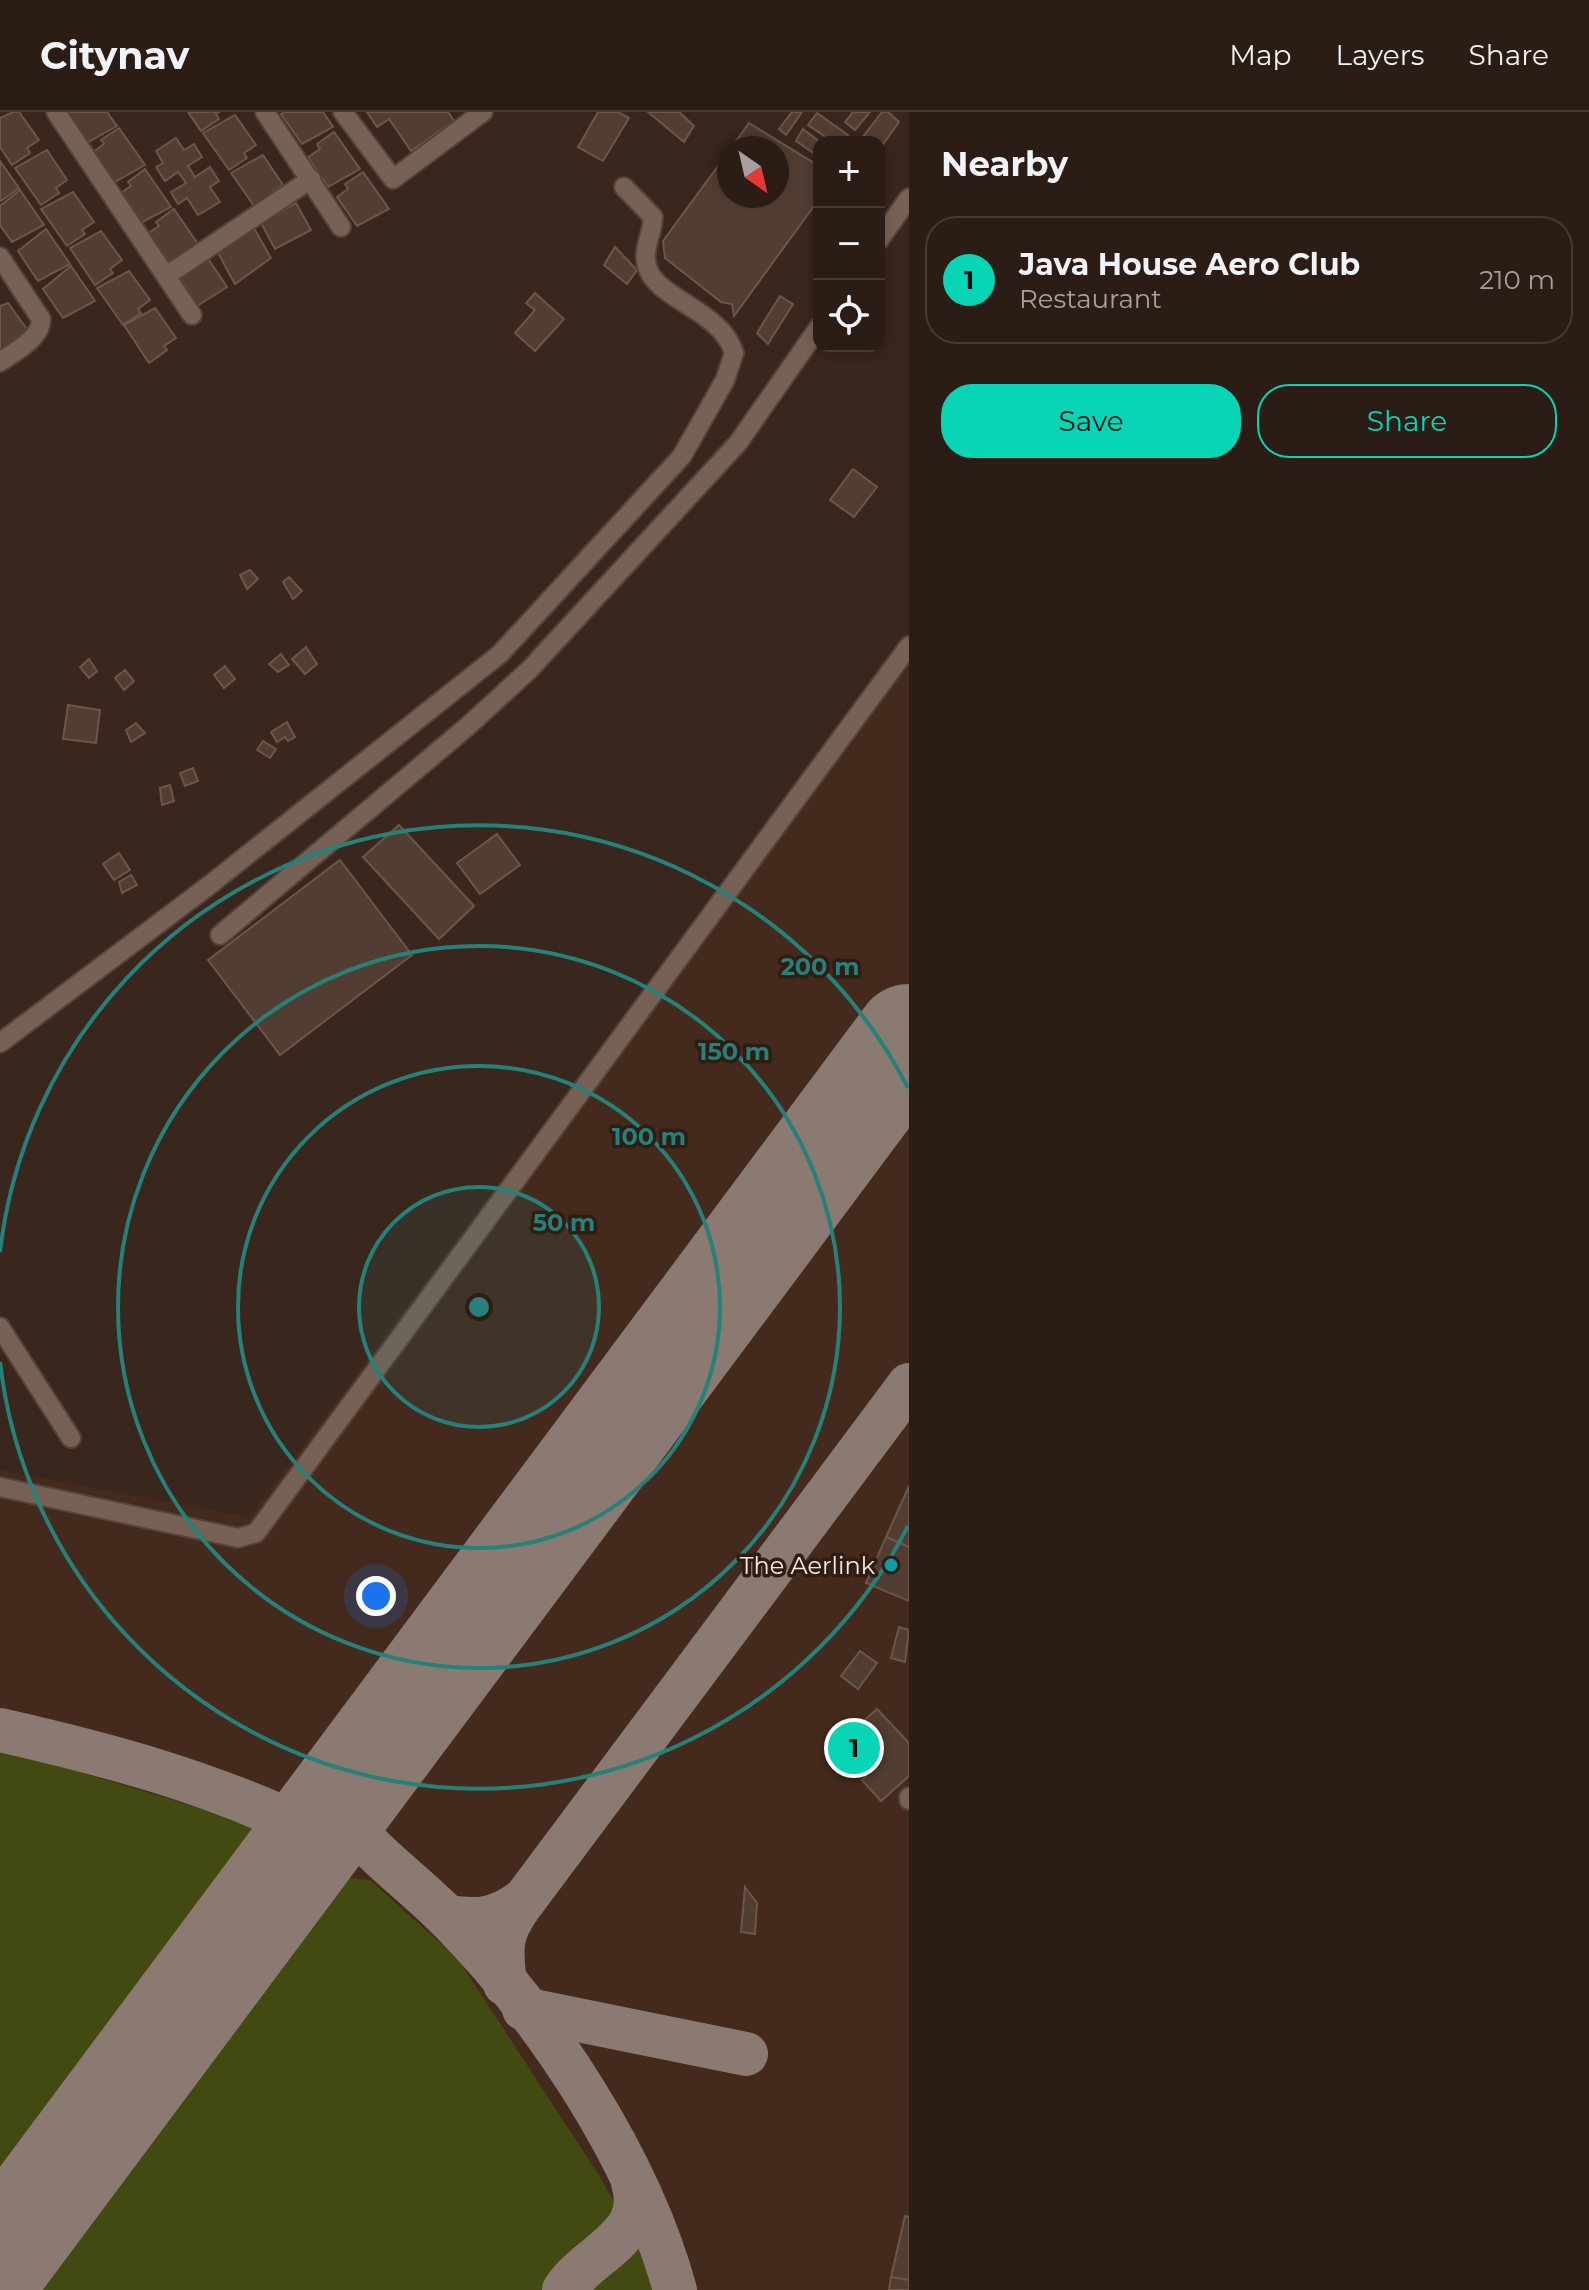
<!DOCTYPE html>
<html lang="en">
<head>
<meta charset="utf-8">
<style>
	:root { --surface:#2b1c15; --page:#33251e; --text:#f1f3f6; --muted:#a6a1a0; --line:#473a34; --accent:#07d5b6 }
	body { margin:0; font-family:Montserrat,sans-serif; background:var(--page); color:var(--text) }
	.controls { position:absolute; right:24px; top:24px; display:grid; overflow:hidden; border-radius:16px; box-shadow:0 4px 12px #0003 }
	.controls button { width:72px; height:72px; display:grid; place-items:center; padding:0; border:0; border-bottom:2px solid var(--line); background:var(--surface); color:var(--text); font:40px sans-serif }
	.compass { position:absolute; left:717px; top:24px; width:72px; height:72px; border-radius:50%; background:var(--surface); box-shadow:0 4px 12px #0003; rotate:146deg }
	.you { position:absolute; left:376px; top:1484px; width:28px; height:28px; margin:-20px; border:6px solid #fff; border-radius:50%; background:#1a73e8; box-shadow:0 0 0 12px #1a73e833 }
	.badge { display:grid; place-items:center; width:52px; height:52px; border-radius:50%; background:var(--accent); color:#111; font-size:26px; font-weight:700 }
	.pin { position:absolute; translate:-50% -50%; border:4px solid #fff; box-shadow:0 2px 8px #0006 }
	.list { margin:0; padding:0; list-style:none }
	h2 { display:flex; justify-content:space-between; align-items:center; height:104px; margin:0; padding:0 32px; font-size:34px }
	h2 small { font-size:26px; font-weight:400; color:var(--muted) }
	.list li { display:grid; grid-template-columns:52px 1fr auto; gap:24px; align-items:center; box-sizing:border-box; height:128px; margin:0 16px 16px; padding:0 16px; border:2px solid var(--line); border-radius:32px }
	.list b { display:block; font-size:30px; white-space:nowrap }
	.list p { margin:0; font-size:26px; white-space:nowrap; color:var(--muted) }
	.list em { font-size:26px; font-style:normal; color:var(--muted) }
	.actions { display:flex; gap:16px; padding:24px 32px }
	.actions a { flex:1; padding:18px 0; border:2px solid var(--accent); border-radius:32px; text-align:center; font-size:28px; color:var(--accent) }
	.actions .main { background:var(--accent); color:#111 }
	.icon { flex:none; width:44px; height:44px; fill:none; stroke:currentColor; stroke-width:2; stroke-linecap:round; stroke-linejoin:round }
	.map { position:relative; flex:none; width:909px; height:2178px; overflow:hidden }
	header { display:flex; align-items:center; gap:48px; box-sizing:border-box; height:112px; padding:0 40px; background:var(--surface); border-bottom:2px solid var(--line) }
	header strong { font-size:38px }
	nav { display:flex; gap:44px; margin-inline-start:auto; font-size:28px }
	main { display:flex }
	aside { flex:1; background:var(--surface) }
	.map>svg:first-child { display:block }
	.built { fill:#432a1c }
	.green { fill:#424a11 }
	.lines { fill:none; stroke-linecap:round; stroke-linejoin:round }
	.taxiway { stroke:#8b7a72; stroke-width:44 }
	.runway { stroke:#8b7a72; stroke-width:108 }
	.building { fill:#513d32; stroke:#6c564a; stroke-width:2 }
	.minor-casing { stroke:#53433b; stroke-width:22 }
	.minor { stroke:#776155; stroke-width:18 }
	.ring { fill:none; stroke:#26817a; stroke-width:4 }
	.culture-dot { fill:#0f9aa8; stroke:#2f1d13; stroke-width:3 }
	.labels { text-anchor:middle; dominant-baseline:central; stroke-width:7; stroke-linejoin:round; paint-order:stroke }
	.poi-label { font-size:24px; fill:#f6e8e2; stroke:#2f1d13; text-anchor:end }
	.centre { fill:#26817a; stroke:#2f1d13; stroke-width:4 }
	.ring-label { font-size:24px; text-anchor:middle; font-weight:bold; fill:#26817a; stroke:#2f1d13; stroke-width:7; stroke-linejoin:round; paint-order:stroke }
</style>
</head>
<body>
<header>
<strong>Citynav</strong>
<nav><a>Map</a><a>Layers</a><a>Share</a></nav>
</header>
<main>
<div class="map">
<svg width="909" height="2178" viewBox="0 0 909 2178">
	<rect width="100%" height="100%" fill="#39261c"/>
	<path class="built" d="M909,523V2178H0V1358L249,1405Z"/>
	<g class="green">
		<path d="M0,1636L279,1720L0,2083Z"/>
		<path d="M324,1763L370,1768L458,1847L600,2065L639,2133L654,2178H13Z"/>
	</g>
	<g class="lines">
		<g class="taxiway">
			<path d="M0,1618C110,1643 214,1671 315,1721"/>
			<path d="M386,1626L352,1682L351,1713C380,1749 420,1776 452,1810C547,1907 639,2047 675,2178"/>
			<path d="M292,1752L325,1718L346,1716"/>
			<path d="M525,1787L909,1273"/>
			<path d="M448,1805C480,1810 499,1807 525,1787C500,1820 500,1832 505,1872"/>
			<path d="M524,1897L746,1942"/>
			<path d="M564,2178C588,2141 650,2125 633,2071"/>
		</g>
		<path class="runway" d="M0,2145L909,926"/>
	</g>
	<g class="building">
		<path d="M13,0H19L39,28L27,36L30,41L12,53L0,35V6Z"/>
		<path d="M67,0H107L117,14L85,32L65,2Z"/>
		<path d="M188,0H219L216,2L219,7L201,19Z"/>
		<path d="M285,0H323L333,15L302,32L281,2Z"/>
		<path d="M367,0H448L454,9L411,39L389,7L377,15Z"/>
		<path d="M598,0H618L629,6L603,49L578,35Z"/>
		<path d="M648,0H679L694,14L684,30Z"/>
		<path d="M792,0H802L786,23L779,17Z"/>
		<path d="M853,0H870L855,18L845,10Z"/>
		<path d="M882,0H888L899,10L879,38V30H859Z"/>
		<path d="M817,1L848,23L844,30H833L808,13Z"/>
		<path d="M235,3L256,33L244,41L247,46L229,58L203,21Z"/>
		<path d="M749,11L819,54V87L734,204L732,192L721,190L665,146L663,129L729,39V84H777V36H731Z"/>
		<path d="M119,16L145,53L113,71L92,41L104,32L101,28Z"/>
		<path d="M803,17L820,30L819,45L796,29Z"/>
		<path d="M334,20L360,57L328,75L308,45L320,37L317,32Z"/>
		<path d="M176,26L184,38L194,32L202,45L188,54L195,65L210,55L219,69L210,75L220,90L198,103L187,86L178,92L171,80L186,71L178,60L165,69L156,55L163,51L156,39Z"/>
		<path d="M47,38L67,68L56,76L59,81L41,93L15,56Z"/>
		<path d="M263,43L283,73L271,81L274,86L257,98L231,61Z"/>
		<path d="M0,49L19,76L1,89L0,88Z"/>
		<path d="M145,57L171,95L139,112L119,82L131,74L128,70Z"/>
		<path d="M363,60L389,97L357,114L337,85L348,77L345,72Z"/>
		<path d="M20,78L44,113L12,130L0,113V94Z"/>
		<path d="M73,80L94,110L82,118L85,122L67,134L41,97Z"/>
		<path d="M296,91L311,118L275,137L261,111Z"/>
		<path d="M174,97L200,135L168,152L147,122L159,114L156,110Z"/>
		<path d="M254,116L271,146L235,172L217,139Z"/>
		<path d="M46,117L70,152L38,169L18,139Z"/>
		<path d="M101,119L122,148L110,157L113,161L95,173L70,136Z"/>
		<path d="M615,135L637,158L627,172L604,153Z"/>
		<path d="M207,145L227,175L194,196L174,166Z"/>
		<path d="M71,154L95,189L63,206L43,177Z"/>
		<path d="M129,159L150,188L138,197L141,201L123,213L97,176Z"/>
		<path d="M535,181L564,207L535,239L515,221L535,198L526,191Z"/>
		<path d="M780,184L793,192L768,232L757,221Z"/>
		<path d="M8,191L29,220L0,242V194Z"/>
		<path d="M155,196L176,226L164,234L167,238L149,251L124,213Z"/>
		<path d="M853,357L877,375L854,405L830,388Z"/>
		<path d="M250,458L258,467L247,477L240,463Z"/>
		<path d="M289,465L302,479L293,487L283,470Z"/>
		<path d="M306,535L317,552L305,562L292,547Z"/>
		<path d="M281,542L289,553L278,560L269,552Z"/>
		<path d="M89,547L97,559L89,566L80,555Z"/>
		<path d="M225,554L235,567L224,576L214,563Z"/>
		<path d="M125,558L134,569L124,578L115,566Z"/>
		<path d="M68,593L100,598L96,631L63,627Z"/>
		<path d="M287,610L295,625L288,629L285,625L277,630L271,620Z"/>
		<path d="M136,611L145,621L131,630L126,618Z"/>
		<path d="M263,629L276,637L270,646L257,638Z"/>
		<path d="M193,656L198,669L185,674L180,661Z"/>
		<path d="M170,673L174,689L162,693L160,676Z"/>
		<path d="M399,713L474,794L439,827L363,745Z"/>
		<path d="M497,722L520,753L480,782L457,751Z"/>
		<path d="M119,741L130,758L114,768L103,752Z"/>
		<path d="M340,748L412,843L280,943L208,848Z"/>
		<path d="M131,763L137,773L122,781L119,770Z"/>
		<path d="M909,1374V1435L886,1425Z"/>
		<path d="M886,1425L909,1435V1489L866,1471Z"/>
		<path d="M899,1515L909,1518L905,1550L891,1546Z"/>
		<path d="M860,1539L877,1551L858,1577L841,1564Z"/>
		<path d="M877,1597L909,1631V1664L881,1689L862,1668L867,1664L838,1632Z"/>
		<path d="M745,1775L757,1791L755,1822L741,1820Z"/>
		<path d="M905,2104L909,2105V2168L891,2165Z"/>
		<path d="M891,2165L909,2168V2178H889Z"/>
	</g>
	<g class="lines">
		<g class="minor-casing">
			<g id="minor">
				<path d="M56,0L192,203"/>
				<path d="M265,0L341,115"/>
				<path d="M343,0L393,67L483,0"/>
				<path d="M879,128L909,86"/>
				<path d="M0,145L41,207C42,226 14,240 0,250"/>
				<path d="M166,164L311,67"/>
				<path d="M220,823L468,614L530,557L738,331L819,215"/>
				<path d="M0,931L207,775L500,542L682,344L725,268L734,241C722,198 655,187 647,154C642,137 653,121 653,105L624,75"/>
				<path d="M0,1215L71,1326"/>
				<path d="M0,1375L238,1426L256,1421L909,534"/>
				<path d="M909,1685V1688"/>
			</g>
		</g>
		<use href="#minor" class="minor"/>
	</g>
	<circle cx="479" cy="1195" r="120" fill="#26817a" fill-opacity=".12"/>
	<g class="ring">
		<circle cx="479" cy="1195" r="120"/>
		<circle cx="479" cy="1195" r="241"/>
		<circle cx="479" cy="1195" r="361"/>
		<path d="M908 1414A482 482 0 0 1 0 1250M0 1140A482 482 0 0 1 908 976"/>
	</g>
	<circle class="culture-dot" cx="891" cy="1453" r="8"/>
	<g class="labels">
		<g class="poi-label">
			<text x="875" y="1453">The Aerlink</text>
		</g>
	</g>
	<circle cx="479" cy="1195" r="12" class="centre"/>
	<g class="ring-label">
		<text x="820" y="863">200 m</text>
		<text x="734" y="948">150 m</text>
		<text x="649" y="1033">100 m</text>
		<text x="564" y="1119">50 m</text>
	</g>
</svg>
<div class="controls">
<button>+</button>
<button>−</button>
<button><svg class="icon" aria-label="locate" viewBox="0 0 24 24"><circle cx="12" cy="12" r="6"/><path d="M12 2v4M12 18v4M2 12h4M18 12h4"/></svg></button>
</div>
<svg class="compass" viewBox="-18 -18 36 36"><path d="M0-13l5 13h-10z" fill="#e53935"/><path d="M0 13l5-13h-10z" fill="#a6a1a0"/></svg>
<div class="you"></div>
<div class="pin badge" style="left:854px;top:1636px">1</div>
</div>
<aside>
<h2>Nearby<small></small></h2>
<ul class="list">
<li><span class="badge">1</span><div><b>Java House Aero Club</b><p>Restaurant</p></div><em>210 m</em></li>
</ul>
<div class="actions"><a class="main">Save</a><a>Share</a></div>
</aside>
</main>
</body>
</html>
